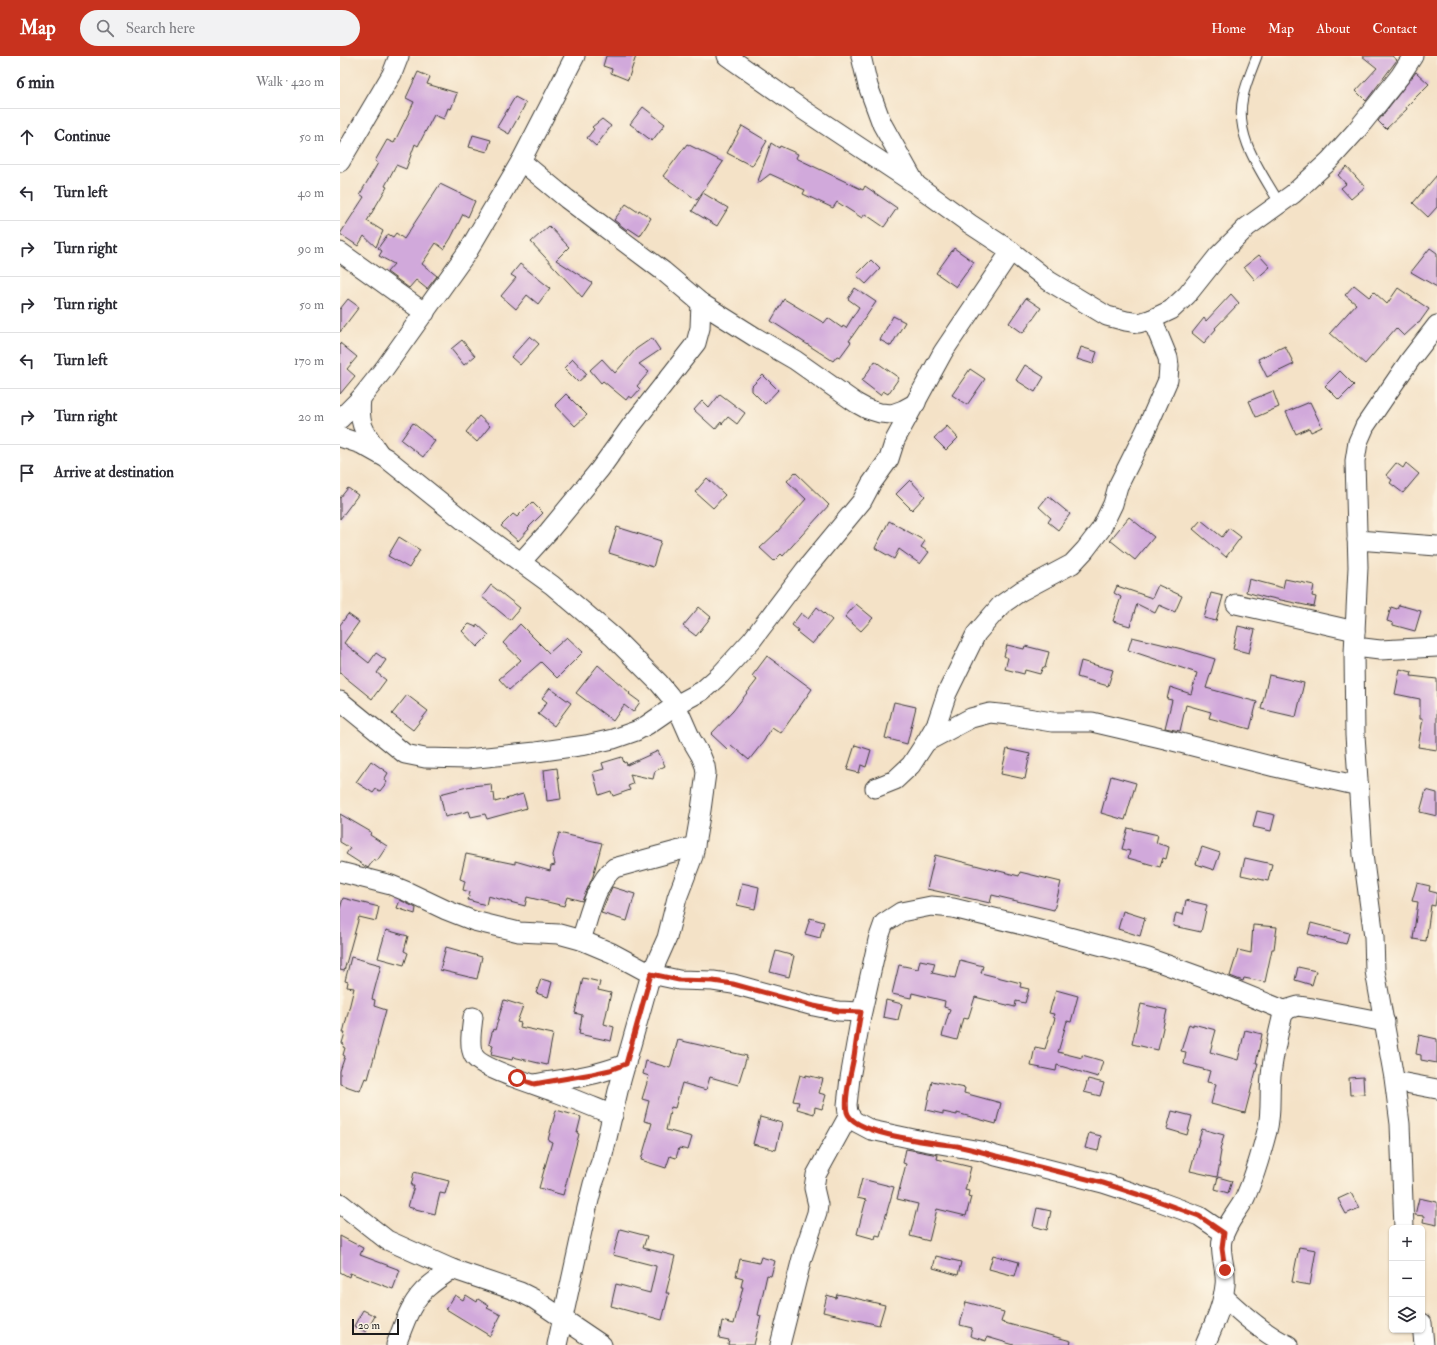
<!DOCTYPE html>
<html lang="en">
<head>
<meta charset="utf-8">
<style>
	:root { --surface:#fff; --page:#f2f2f3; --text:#2b2b33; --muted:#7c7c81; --line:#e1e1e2; --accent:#c8321e }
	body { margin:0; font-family:"IM FELL Double Pica",serif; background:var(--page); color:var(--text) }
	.controls { position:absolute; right:12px; bottom:12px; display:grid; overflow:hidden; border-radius:6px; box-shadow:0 1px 3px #0004 }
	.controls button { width:36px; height:36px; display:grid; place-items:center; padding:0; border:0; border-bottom:1px solid var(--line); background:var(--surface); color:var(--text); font:20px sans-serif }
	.scale { position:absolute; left:12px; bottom:10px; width:47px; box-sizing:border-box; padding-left:4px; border:2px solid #1c1c1c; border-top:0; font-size:11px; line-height:14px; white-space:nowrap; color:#1c1c1c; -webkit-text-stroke:3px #fcf5e5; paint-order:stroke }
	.stop { position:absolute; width:12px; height:12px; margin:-9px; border:3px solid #c8321e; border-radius:50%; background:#fff }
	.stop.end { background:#c8321e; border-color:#fff; box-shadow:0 1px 4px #0008 }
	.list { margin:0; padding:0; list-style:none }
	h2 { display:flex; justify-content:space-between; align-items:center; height:52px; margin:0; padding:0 16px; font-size:17px }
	h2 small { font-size:13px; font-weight:400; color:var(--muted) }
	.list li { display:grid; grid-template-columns:26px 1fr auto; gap:12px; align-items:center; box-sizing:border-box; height:56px; padding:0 16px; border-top:1px solid var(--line) }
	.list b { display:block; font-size:15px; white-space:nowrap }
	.list em { font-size:13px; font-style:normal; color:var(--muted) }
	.icon { flex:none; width:22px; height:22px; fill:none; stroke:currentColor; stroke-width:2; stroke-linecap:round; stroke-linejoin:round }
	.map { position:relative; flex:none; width:1097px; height:1289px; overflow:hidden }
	header { display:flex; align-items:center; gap:24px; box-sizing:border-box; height:56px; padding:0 20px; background:var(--accent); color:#fff }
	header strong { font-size:19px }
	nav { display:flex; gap:22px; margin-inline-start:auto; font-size:14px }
	.search { width:280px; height:36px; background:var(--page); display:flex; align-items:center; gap:10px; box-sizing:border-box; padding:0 14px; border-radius:22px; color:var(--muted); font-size:15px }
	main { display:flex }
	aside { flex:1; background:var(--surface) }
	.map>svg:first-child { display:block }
	.building { fill:#d1a9db }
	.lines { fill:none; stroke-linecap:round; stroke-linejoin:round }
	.service-casing { stroke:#3c3a36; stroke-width:11 }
	.minor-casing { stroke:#3c3a36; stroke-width:21 }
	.service { stroke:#fff; stroke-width:9 }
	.minor { stroke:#fff; stroke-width:19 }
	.route { stroke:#c8321e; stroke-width:5 }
</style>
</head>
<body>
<header>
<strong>Map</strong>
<div class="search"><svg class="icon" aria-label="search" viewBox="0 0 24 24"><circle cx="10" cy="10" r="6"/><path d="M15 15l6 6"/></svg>Search here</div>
<nav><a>Home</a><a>Map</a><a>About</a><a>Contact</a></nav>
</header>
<main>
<aside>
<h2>6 min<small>Walk · 420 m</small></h2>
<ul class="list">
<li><svg class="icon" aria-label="ahead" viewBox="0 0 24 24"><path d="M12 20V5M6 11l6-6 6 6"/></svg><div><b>Continue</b></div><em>50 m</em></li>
<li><svg class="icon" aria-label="left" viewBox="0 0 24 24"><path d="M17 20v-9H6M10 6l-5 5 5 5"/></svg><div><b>Turn left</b></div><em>40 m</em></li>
<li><svg class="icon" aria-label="right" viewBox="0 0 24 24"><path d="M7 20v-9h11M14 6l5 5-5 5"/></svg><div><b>Turn right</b></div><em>90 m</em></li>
<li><svg class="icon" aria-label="right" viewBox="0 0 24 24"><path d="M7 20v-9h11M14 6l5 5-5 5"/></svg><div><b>Turn right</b></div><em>50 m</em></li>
<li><svg class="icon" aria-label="left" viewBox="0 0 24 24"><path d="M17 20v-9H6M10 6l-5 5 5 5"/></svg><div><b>Turn left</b></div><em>170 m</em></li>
<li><svg class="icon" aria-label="right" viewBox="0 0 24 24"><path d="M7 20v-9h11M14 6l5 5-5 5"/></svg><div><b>Turn right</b></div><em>20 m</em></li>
<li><svg class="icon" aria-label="arrive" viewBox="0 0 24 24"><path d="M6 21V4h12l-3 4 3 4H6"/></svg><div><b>Arrive at destination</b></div></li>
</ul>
</aside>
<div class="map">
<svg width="1097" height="1289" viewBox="0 0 1097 1289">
	<rect width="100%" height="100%" fill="#fcf5e5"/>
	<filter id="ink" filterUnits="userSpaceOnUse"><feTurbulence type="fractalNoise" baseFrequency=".025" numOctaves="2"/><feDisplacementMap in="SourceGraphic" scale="8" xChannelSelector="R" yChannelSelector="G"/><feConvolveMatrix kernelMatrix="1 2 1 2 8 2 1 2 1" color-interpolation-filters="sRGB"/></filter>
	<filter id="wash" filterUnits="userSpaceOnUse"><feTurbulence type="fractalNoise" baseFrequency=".012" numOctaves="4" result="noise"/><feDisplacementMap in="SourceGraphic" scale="16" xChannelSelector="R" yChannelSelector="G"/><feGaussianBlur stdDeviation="0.9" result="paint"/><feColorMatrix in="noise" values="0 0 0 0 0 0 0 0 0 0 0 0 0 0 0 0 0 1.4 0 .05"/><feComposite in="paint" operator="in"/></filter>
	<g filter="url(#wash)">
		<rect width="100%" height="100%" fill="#f4e2c7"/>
		<g id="blocks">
			<g class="building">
				<path d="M266,0H296L288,24L271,17L272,13L263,10Z"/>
				<path d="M1022,0H1052L1057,4L1026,45L1016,35L1037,12Z"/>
				<path d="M78,16L90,21L87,28L117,37L111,53L108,52L104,63L94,59L78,90L75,88L66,113L56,109L45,130L47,131L27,165L43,175L36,191L24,180L18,190L0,178L24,141L20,138L38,107L35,105L47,84L54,87L74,46L66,42Z"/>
				<path d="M1076,16L1089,28L1066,51L1067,53L1046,73L1038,65Z"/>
				<path d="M175,41L186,47L169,78L157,71Z"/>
				<path d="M303,51L325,68L312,85L290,68Z"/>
				<path d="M262,63L271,70L256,90L247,82L254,73L252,71Z"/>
				<path d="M402,70L427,85L412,110L387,97Z"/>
				<path d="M133,79L151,84L147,96L129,91Z"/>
				<path d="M431,87L439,92L440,90L458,98L456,102L523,134L525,130L557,152L544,171L525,158L522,162L497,146L493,152L463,138L465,134L430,118L417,128Z"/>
				<path d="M347,88L383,106L357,144L323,120Z"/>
				<path d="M1007,111L1025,131L1011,143L1001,132L1006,128L998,119Z"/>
				<path d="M1097,119V151L1088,161L1073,147Z"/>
				<path d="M100,128L135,145L128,161L123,158L111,182L104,193L96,187L82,208L97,220L87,233L76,224L69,232L47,216L54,208L39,200L42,195L38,192L48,178L53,181L56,177L64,183Z"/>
				<path d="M363,137L388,152L377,170L352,155Z"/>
				<path d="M286,148L298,156L299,154L311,162L300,180L288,172L287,174L274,164Z"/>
				<path d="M209,170L229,191L216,204L252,227L242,241L191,186Z"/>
				<path d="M614,192L634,206L616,231L596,217Z"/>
				<path d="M1090,192L1097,197V231L1071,216Z"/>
				<path d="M919,199L930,211L915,224L904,211Z"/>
				<path d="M531,204L540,213L526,228L516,219Z"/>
				<path d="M180,208L210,232L198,248L187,239L176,253L161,240L176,222L171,219Z"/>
				<path d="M1014,229L1029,241L1034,236L1047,248L1058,232L1089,253L1079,267H1078L1064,280L1056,272L1025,308L990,277L1016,248L1005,239Z"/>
				<path d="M515,232L536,246L509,285L511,286L500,301L497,300L493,305L431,265L444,243L484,267L488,262L502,272L503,270L506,272L519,251L508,243Z"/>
				<path d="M891,238L899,247L875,272L876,273L864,287L852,277L864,262L866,265Z"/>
				<path d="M686,242L701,252L683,277L669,267Z"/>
				<path d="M8,243L19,251L0,276V253Z"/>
				<path d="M553,260L565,266L551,290L540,284Z"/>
				<path d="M190,280L199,288L180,309L171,301Z"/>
				<path d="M312,282L320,294L299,308L309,316L297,330L300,333L292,342L289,340L286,344L263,325L261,327L250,314L262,303L275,317L296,293Z"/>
				<path d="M122,284L135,300L124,309L111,293Z"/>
				<path d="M0,287L17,301L7,313L15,320L0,338Z"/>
				<path d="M945,290L954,308L927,321L918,303Z"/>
				<path d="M741,291L757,296L753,308L737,303Z"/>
				<path d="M233,303L247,318L238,326L224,312Z"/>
				<path d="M535,305L559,322L548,338L543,335L540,339L522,325Z"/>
				<path d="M685,309L704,321L695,336L676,324Z"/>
				<path d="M630,313L645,323L627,349L612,339Z"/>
				<path d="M1000,315L1014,329L999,344L985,330Z"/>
				<path d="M423,319L438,334L425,348L412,335V330Z"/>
				<path d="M933,335L939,351L916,361L909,345Z"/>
				<path d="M226,338L247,359L235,370L215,349Z"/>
				<path d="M380,338L405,357L397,368L388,361L382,368L381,366L375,373L354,354L362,345L369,352Z"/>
				<path d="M970,346L982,371L971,376L969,372L956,378L946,356Z"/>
				<path d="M139,360L150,370L137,386L126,376Z"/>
				<path d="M73,367L95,385L83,401L61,384Z"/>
				<path d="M607,370L618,382L606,394L594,382Z"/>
				<path d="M1056,407L1063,412L1066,407L1079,418L1063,437L1050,427L1052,424L1046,419Z"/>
				<path d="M455,416L489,449L443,500L441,498L434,505L420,492L437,476L466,443L447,425Z"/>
				<path d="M367,422L385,439L373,452L355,436Z"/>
				<path d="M570,424L585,440L572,454L556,438Z"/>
				<path d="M8,432L18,439L0,463V442Z"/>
				<path d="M708,440L730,458L718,474L708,466L711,462L699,451Z"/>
				<path d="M192,446L203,457L188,472L189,473L178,485L161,470L173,458L177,461Z"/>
				<path d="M789,461L814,481L795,504L770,484Z"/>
				<path d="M861,464L882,481L889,472L901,481L886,501L853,473Z"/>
				<path d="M549,465L585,485L581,491L589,496L580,508L559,493L554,503L535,492Z"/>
				<path d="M277,471L321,485L313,511L269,497Z"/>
				<path d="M59,481L80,494L69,512L48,500Z"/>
				<path d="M909,523L943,532L945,523L974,529L972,540L976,541L974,551L927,541V542L906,536Z"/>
				<path d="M151,529L180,552L170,564L142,541Z"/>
				<path d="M818,529L842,540L835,556L819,549L815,557L797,548L790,570L773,565L781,541L774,537L777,530L812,542Z"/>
				<path d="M871,537L883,540L876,565L864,562Z"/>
				<path d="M516,548L533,562L521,575L505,561Z"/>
				<path d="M1059,549L1081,555L1075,575L1053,569V567L1047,565L1051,551L1057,553Z"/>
				<path d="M359,551L371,561L356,580L343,570Z"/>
				<path d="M477,551L492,564L472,588L457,576L458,574L452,569L461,557L468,563Z"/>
				<path d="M8,558L19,566L4,587L29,607L36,597L46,604L37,617L46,624L32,643L0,617V569Z"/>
				<path d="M129,568L136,571L137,568L149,579L137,591L122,575Z"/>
				<path d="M180,568L209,597L227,581L243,596L217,622L201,606L169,634L159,623L181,604L163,587Z"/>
				<path d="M898,570L915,574L909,597L893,593Z"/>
				<path d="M792,581L842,593L875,603L866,632L917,646L910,673L869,662L871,656L846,649L840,675L825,672L832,644L827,643L830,631L851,638L857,617L788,594Z"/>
				<path d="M667,589L684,593L685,590L709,596L705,612L703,611L700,618L685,614L684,618L665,613L668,602L664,600Z"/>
				<path d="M427,600L472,633L441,677L432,671L424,685L409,704L391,689L387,693L371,678L393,655L417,624L412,620Z"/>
				<path d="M741,605L773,614L768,630L737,621Z"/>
				<path d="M258,609L290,637L289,638L300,646L293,656L284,649L273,665L236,637Z"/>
				<path d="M1060,613L1072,616L1071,620L1097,623V694L1078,691L1083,663H1080V643L1055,638Z"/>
				<path d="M929,619L964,627L956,661L921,653Z"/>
				<path d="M210,632L231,647L214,670L198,658L207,646L202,642Z"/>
				<path d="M67,639L88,655L73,674L52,658Z"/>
				<path d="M554,646L576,651L567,688L545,682Z"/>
				<path d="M515,689L531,694L526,711L521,709L519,717L507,714Z"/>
				<path d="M667,693L690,698L685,723L661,718Z"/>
				<path d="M318,695L325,710L315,715L313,723L290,718L293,728L288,730L290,734L273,740L271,735L259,739L253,716L264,713L262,707L282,701L284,707L286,706L287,709Z"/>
				<path d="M31,705L48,717L44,724L47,726L40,735L36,733L33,737L16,726Z"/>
				<path d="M217,712L221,743L207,745L204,714Z"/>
				<path d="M771,720L796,727L785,764L761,757Z"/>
				<path d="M151,728L152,737H154L155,746L183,738L187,752L147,763L145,758L131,761L129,755L105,761L100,738L131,730Z"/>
				<path d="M1086,734L1097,737V760L1080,756Z"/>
				<path d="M917,755L935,759L931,775L913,771Z"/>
				<path d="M0,758L31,776L30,779L47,790L37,805L34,803L28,812L6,798L10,792L0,786Z"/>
				<path d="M788,772L818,779L816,787L829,791L826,803L823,802L820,811L788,802L790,795L782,793Z"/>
				<path d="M219,777L262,787L253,820L242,845L227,841L224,850L187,841L185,850L148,840L146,849L128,844L130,836L123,834L125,825L120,823L126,798L175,808V805L210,815L211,810L215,809L213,799Z"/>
				<path d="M862,791L880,797L874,814L856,808Z"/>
				<path d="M595,799L679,820L680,816L721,826L714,854L652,839L650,847L587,833Z"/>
				<path d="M905,802L932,808L928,825L901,819Z"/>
				<path d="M402,827L419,831L415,853L397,849Z"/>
				<path d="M1077,827L1090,830L1089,835L1097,837L1095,850L1091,849L1086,885L1073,883L1078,846L1072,845Z"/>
				<path d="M272,831L295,838L287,865L261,857Z"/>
				<path d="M3,842L39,851L36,865L19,861L4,915L0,914V853Z"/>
				<path d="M60,844L76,852L75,858L57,852Z"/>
				<path d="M846,844L867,849L861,876L833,870L836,857L843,859Z"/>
				<path d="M783,855L805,862L800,880L778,873Z"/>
				<path d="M470,862L484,866L480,882L465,878Z"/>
				<path d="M971,867L1009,877L1006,888L968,878Z"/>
				<path d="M913,869L937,871L934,893H932L925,926L904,922L903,925L890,920L898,894L911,897Z"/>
				<path d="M46,874L68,880L64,895L68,897L64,909L38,902Z"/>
				<path d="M106,891L142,901L137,923L100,914Z"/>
				<path d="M436,895L454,900L449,921L430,916Z"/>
				<path d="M11,901L41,909L32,943L35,944L34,950L46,954L37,987H38L28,1023L25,1022L20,1035L0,1028V1015L5,1000L3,999L5,992L3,991L4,988L2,987L5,977H3L14,932L7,931L8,926L5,925Z"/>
				<path d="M580,904L595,907L592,917L615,922L620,904L643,910L641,917L681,927L680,931L689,933L685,947L676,945L675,951L635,941L628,963L623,962L617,984L602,980L610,953L604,951L605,945L572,937L571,942L552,938L559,909L578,913Z"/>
				<path d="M958,911L976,915L972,929L955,924Z"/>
				<path d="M243,922L260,926L258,934L271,937L264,968L274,971L271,985L239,978L242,959L235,957Z"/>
				<path d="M201,923L212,926L208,941L196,937Z"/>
				<path d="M716,934L738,940L731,966L727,965L718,996L742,1002V999L763,1005L758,1021L717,1009L716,1015L691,1010L695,991L705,993L715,962L713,961L714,958L709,957Z"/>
				<path d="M164,944L183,950L177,966L181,967L180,971L213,978L207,1009L173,1001L172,1004L151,999L153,989L149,988L153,973L155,974Z"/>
				<path d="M546,944L562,948L558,964L543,961Z"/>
				<path d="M801,948L827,954L818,994L792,988Z"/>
				<path d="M849,968L853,970V968L876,974L870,996L898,1004L905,974L922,978L916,1007H918L905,1057L871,1048L876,1028L867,1026L870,1015L844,1008L846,996L841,995Z"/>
				<path d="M1079,979L1097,983V1007L1081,1004V999L1076,998Z"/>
				<path d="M338,984L407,1000L398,1029L370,1021L366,1034L342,1027L335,1052L331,1051L326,1074L352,1081L348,1094L339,1092L336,1102L330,1100L326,1112L301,1104L312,1067L304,1065L309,1045L302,1043L309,1020L303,1018L306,1005L330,1012Z"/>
				<path d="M460,1019L466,1021V1019L483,1023L479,1037L486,1039L482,1053L475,1051L474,1058L457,1053L459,1046L453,1045Z"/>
				<path d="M1023,1021L1024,1038L1010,1039L1009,1022Z"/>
				<path d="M748,1023L764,1027L760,1040L744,1036Z"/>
				<path d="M592,1025L625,1032L624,1037L661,1047L656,1068L617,1057V1059L603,1056V1058L586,1054Z"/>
				<path d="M216,1054L241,1061L237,1077L239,1078L223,1139L199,1132L212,1086L208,1084Z"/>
				<path d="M832,1055L852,1060L847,1079L827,1073Z"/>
				<path d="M420,1061L442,1067L436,1094L413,1088Z"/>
				<path d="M862,1073L884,1079L880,1094L881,1095L879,1107H880L877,1121L850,1115Z"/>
				<path d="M749,1077L761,1080L758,1095L745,1092Z"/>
				<path d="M566,1093L598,1099L597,1103L631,1111L625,1134L629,1135L628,1140L631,1141L626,1160L597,1153L589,1185L570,1180L578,1148L557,1143L566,1108L563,1107Z"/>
				<path d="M74,1116L109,1125L105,1138L100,1137L95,1158L68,1151L74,1130H71Z"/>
				<path d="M878,1121L892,1125L888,1137L875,1133Z"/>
				<path d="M522,1123L554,1131L540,1180L536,1179L535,1183L517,1178L526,1144L517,1142Z"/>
				<path d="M1011,1137L1019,1152L1006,1158L998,1143Z"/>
				<path d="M1079,1142L1097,1146V1169L1083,1166L1084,1160L1075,1159Z"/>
				<path d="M697,1152L711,1155L707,1174L693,1170Z"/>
				<path d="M280,1173L307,1180L303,1192L335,1200L326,1237H329L322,1264L271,1250L276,1228L310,1237L316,1211V1210L273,1199Z"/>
				<path d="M0,1180L23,1192L20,1199L60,1214L53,1233L10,1217L9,1221L0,1216Z"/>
				<path d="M959,1191L976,1194L970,1229L952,1226Z"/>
				<path d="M653,1199L679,1206L675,1220L649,1213Z"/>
				<path d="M596,1200L621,1206L618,1219L593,1212Z"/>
				<path d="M421,1201L435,1205L431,1220L427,1219L418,1259L421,1260L414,1289H388L389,1284L379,1282L382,1265L394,1268L403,1231H401L403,1222L396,1220L400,1203L419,1207Z"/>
				<path d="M497,1238L545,1249L539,1269L483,1256L487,1239L496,1242Z"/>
				<path d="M115,1239L123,1244L126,1239L137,1246L138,1243L149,1250L147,1252L161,1259L150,1280L106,1253Z"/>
				<path d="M626,1246L664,1256L661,1266L731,1285L730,1289H674L647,1281L646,1285L630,1280L632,1272L620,1269Z"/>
				<path d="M23,1254L35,1260L26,1276L14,1270Z"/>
			</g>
		</g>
	</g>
	<g filter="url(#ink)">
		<use href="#blocks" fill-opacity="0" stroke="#3c3a36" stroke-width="1"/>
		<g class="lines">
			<g class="service-casing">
				<path id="service" d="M917,0C912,13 906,27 903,41C894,81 921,115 940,148"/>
			</g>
			<g class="minor-casing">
				<g id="minor">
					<path d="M387,0L462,53L575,128L630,168L671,195L709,225L767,260L786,265L799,267L812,263L831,254L847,239L878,200L907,171L953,138L989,105L1016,75L1060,20L1073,0"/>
					<path d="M521,0L528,30L542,68L575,127"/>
					<path d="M181,105L227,143L323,215L361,247L415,281L455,304L516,347L527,353L540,357L552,358L563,354L576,347"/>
					<path d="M0,106L52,18L59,0"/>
					<path d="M0,196L85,257"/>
					<path d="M21,342C18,369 24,375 39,397"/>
					<path d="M0,363L21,342L44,313L128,195L181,105L235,0"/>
					<path d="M0,381L21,388L46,402L128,468L212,529L273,581L319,627L329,639L336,649L351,683L361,700L365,710L366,717L361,754L353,800L337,842L327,882L311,918L278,1035L262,1103L253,1128L247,1152L217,1289"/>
					<path d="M1017,484L1097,490"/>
					<path d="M181,506L209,475L260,413L291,370L356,287L360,272L361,247"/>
					<path d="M896,548L1015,575"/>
					<path d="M1015,591L1040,594L1097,591"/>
					<path d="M0,645L65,698L85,702L127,703L196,696L246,689L273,683L296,675L307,669L336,649L362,635L380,619L412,584L465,514L522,445L531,428L549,403L555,384L603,296L671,195"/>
					<path d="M586,686L631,662L650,657L669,659L712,666H752L825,683L935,711L1019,730"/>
					<path d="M535,732L555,724L571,709L586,686L597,667L607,637L636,578L661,549L681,535L732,508L745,494L761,473L773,448L778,430L806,374L828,324L829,310L828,302L812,263"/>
					<path d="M0,816L51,829L68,836L106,854L134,865L179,876L219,878L241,884L272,897L311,918L339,924L373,925L393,928L474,950L498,955L521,956"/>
					<path d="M241,884C249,861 255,828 274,812L355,790"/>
					<path d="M133,961C132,972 128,990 134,1000C141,1013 200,1030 215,1036C234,1043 253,1051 273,1059"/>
					<path d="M1055,1025L1097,1033"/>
					<path d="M195,1028C208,1025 219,1024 232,1022C250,1020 269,1014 286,1008"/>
					<path d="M0,1147L47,1184L112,1213L180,1236L194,1243L262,1289"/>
					<path d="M1064,1172L1060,1068L1054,1022L1035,915L1034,881L1023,799L1015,679L1014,597L1018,511L1015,405L1018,386L1025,370L1070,304L1097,269"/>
					<path d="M884,1177L859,1160L818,1145L763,1127L656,1100L641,1095L588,1086L531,1074L514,1065L508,1057L507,1049L510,1022L521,960L538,884L544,867L561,856L591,850L613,852L695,872L808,902L880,928L946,955"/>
					<path d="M883,1240C901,1257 925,1279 948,1289"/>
					<path d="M1082,1267L1084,1289"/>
					<path d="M56,1289C64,1268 71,1244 89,1230C96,1224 104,1219 112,1213"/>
					<path d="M440,1289L462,1202L477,1157L478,1149L474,1132L476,1119L509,1059"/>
					<path d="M865,1289C873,1270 883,1250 885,1229C887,1214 879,1198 882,1184C886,1168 896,1158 904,1144C914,1123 921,1098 927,1075C932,1057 929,1038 931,1020C933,999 938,978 943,958L948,953L958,950L972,952L1045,966"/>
				</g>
			</g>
			<use href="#service" class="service"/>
			<use href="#minor" class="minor"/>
		</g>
	</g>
	<g class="lines" filter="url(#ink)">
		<path class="route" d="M177,1022L194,1028L252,1018L270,1014L286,1008L311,918L339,924L373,925L393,928L474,950L498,955L521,956C518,971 516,986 514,1001C511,1017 504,1041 507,1056C513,1079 596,1087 617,1090C631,1093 643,1096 656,1100L763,1127L818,1145L859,1160L884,1177L882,1192L885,1214"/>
	</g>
</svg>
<div class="controls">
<button>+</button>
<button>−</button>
<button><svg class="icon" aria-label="layers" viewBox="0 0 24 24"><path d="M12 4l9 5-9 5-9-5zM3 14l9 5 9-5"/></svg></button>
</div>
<div class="scale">20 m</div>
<div class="stop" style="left:177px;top:1022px"></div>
<div class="stop end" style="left:885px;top:1214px"></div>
</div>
</main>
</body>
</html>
